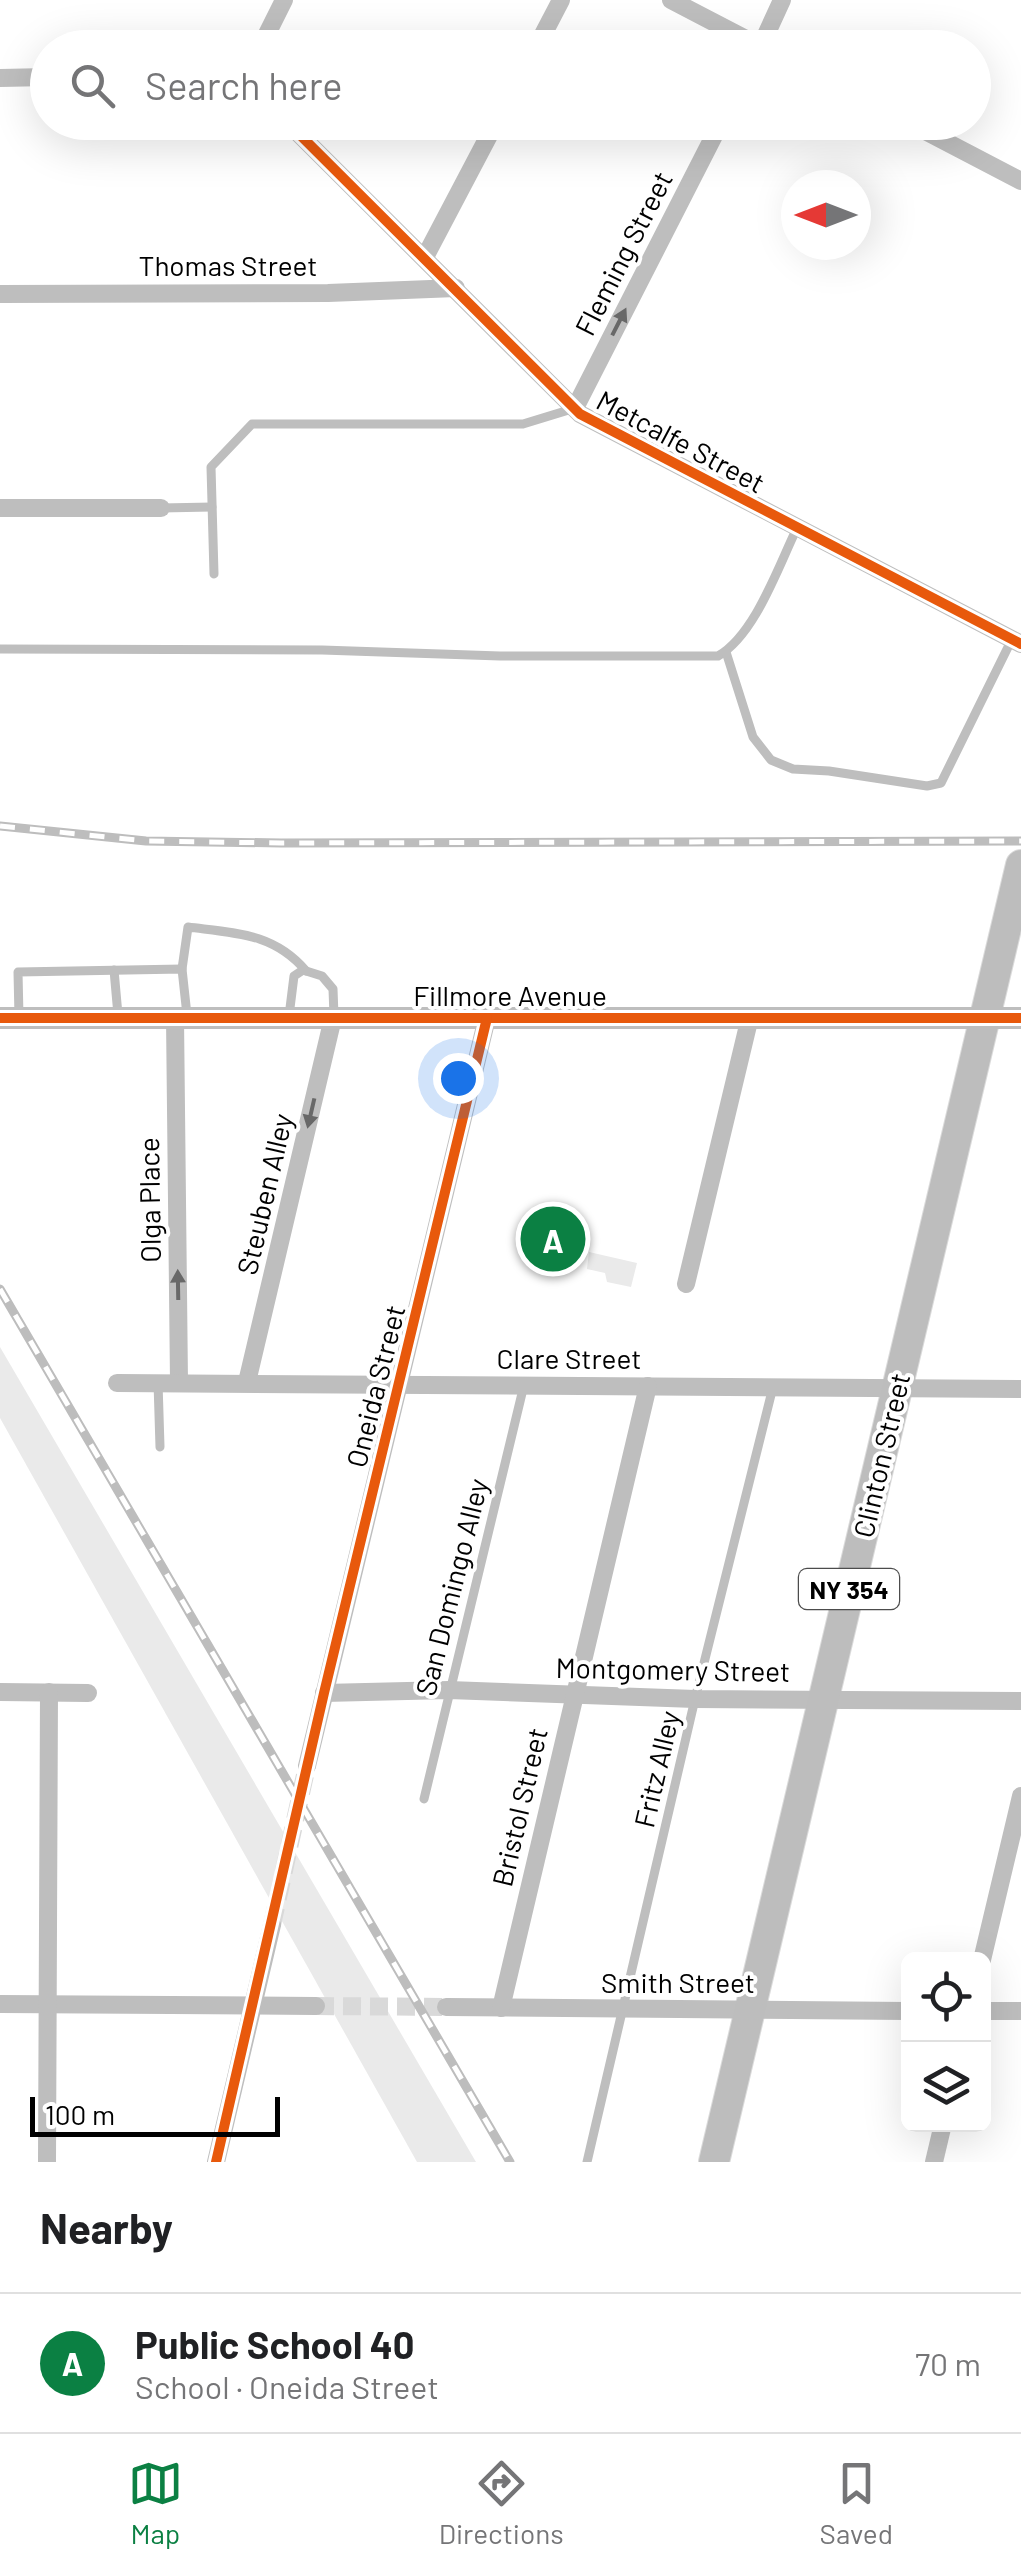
<!DOCTYPE html>
<html lang="en">
<head>
<meta charset="utf-8">
<style>
	:root { --surface:#fff; --page:#f6f6f6; --text:#202124; --muted:#757577; --line:#e0e0e0; --accent:#0b8043 }
	body { margin:0; font-family:Barlow,sans-serif; background:var(--page); color:var(--text) }
	.controls { position:absolute; right:30px; bottom:30px; display:grid; overflow:hidden; border-radius:15px; box-shadow:0 10px 40px #0002 }
	.controls button { width:90px; height:90px; display:grid; place-items:center; padding:0; border:0; border-bottom:2px solid var(--line); background:var(--surface); color:var(--text); font:50px sans-serif }
	.compass { position:absolute; left:781px; top:170px; width:90px; height:90px; border-radius:50%; background:var(--surface); box-shadow:0 10px 40px #0002; rotate:270deg }
	.scale { position:absolute; left:30px; bottom:25px; width:250px; box-sizing:border-box; padding-left:10px; border:5px solid #000; border-top:0; font-size:28px; line-height:35px; white-space:nowrap; color:#000; -webkit-text-stroke:8px #fff; paint-order:stroke }
	.you { position:absolute; left:458px; top:1078px; width:35px; height:35px; margin:-25px; border:8px solid #fff; border-radius:50%; background:#1a73e8; box-shadow:0 0 0 15px #1a73e833 }
	.badge { display:grid; place-items:center; width:65px; height:65px; border-radius:50%; background:var(--accent); color:#fff; font-size:32px; font-weight:700 }
	.pin { position:absolute; translate:-50% -50%; border:5px solid #fff; box-shadow:0 2px 10px #0006 }
	.list { margin:0; padding:0; list-style:none }
	h2 { display:flex; justify-content:space-between; align-items:center; height:130px; margin:0; padding:0 40px; font-size:42px }
	h2 small { font-size:32px; font-weight:400; color:var(--muted) }
	.list li { display:grid; grid-template-columns:65px 1fr auto; gap:30px; align-items:center; box-sizing:border-box; height:140px; padding:0 40px; border-top:2px solid var(--line) }
	.list b { display:block; font-size:38px; white-space:nowrap }
	.list p { margin:0; font-size:32px; white-space:nowrap; color:var(--muted) }
	.list em { font-size:32px; font-style:normal; color:var(--muted) }
	.icon { flex:none; width:55px; height:55px; fill:none; stroke:currentColor; stroke-width:2; stroke-linecap:round; stroke-linejoin:round }
	.map { position:relative; flex:none; width:1021px; height:2162px; overflow:hidden }
	.search { position:absolute; background:var(--surface); box-shadow:0 10px 40px #0002; left:30px; right:30px; top:30px; height:110px; display:flex; align-items:center; gap:25px; box-sizing:border-box; padding:0 35px; border-radius:55px; color:var(--muted); font-size:38px }
	.sheet { height:270px; background:var(--surface) }
	nav { display:flex; justify-content:space-around; align-items:center; box-sizing:border-box; height:140px; border-top:2px solid var(--line); background:var(--surface); font-size:28px; color:var(--muted) }
	nav a { display:grid; justify-items:center; gap:5px }
	nav .on { color:var(--accent) }
	.map>svg:first-child { display:block }
	.green { fill:#eaeaea }
	.lines { fill:none; stroke-linecap:round; stroke-linejoin:round }
	.minor-tunnel { stroke:#d9d9d9; stroke-width:18; stroke-dasharray:18 9; stroke-linecap:butt }
	.primary-casing { stroke:#dbdbdb; stroke-width:32 }
	.service { stroke:#bebebe; stroke-width:9 }
	.minor { stroke:#bebebe; stroke-width:18 }
	.tertiary { stroke:#bebebe; stroke-width:22 }
	.primary { stroke:#bdbdbd; stroke-width:30 }
	.rail-casing { stroke:#bdbdbd; stroke-width:9 }
	.rail { stroke:#fff; stroke-width:5; stroke-dasharray:15; stroke-linecap:butt }
	.cycleway-casing { stroke:#fff; stroke-width:16 }
	.cycleway { stroke:#e8590c; stroke-width:10 }
	.oneway { fill:#686868 }
	.labels { text-anchor:middle; dominant-baseline:central; stroke-width:8; stroke-linejoin:round; paint-order:stroke }
	.shield { fill:#fff; stroke:#4c4c4c; stroke-width:2.5 }
	.shield-label { font-size:25px; font-weight:bold; fill:#000 }
	.street-label { font-size:28px; fill:#000; stroke:#fff }
</style>
</head>
<body>
<div class="map">
<svg width="1021" height="2162" viewBox="0 0 1021 2162">
	<rect width="100%" height="100%" fill="#fff"/>
	<g class="green">
		<path d="M589,1252L637,1263L631,1287L607,1282L605,1273L587,1269Z"/>
		<path d="M0,1347L476,2162H417L0,1418Z"/>
	</g>
	<g class="lines">
		<g class="minor-tunnel">
			<path d="M272,1925L307,1766"/>
			<path d="M316,2006L446,2007"/>
		</g>
		<g class="primary-casing">
			<path id="primary" d="M714,2162L1021,865"/>
		</g>
		<g class="service">
			<path d="M161,508L212,507"/>
			<path d="M214,574L211,467L252,424H523L572,409"/>
			<path d="M0,649L322,650L500,656H718C755,635 778,567 797,528"/>
			<path d="M726,652L753,737L771,760L793,769L829,771L927,786L941,783L1012,639"/>
			<path d="M182,969L188,927C235,933 274,933 306,971"/>
			<path d="M114,970L118,1015"/>
			<path d="M289,1016L294,976L303,970L322,976L333,989L334,1016"/>
			<path d="M19,1017L18,972L182,969L187,1015"/>
			<path d="M158,1382L160,1447"/>
			<path d="M424,1799L524,1385"/>
			<path d="M587,2162L695,1699L773,1387"/>
		</g>
		<g class="minor">
			<path d="M671,0L763,48"/>
			<path d="M260,48L284,0"/>
			<path d="M536,48L561,0"/>
			<path d="M760,48L782,0"/>
			<path d="M0,78L48,77"/>
			<path d="M287,122L580,414L1021,644"/>
			<path d="M908,122L1021,181"/>
			<path d="M425,257L496,122"/>
			<path d="M0,294L328,293L456,288"/>
			<path d="M575,408L721,122"/>
			<path d="M0,508H161"/>
			<path d="M175,1018L179,1382"/>
			<path d="M686,1284L750,1017"/>
			<path d="M247,1382L333,1018"/>
			<path d="M117,1383L1021,1389"/>
			<path d="M0,1692L88,1693"/>
			<path d="M324,1693L449,1690L695,1699L1021,1701"/>
			<path d="M307,1766L487,1018"/>
			<path d="M982,1960L1021,1796"/>
			<path d="M0,2004L316,2006"/>
			<path d="M446,2007L908,2011"/>
			<path d="M501,2008L648,1386"/>
			<path d="M984,2011H1021"/>
			<path d="M47,2162L49,1692"/>
			<path d="M216,2162L272,1925"/>
			<path d="M934,2162L943,2124"/>
		</g>
		<path class="tertiary" d="M0,1018H1021"/>
		<use href="#primary" class="primary"/>
		<g class="rail-casing">
			<g id="rail">
				<path d="M0,826L146,841L281,843L1021,841"/>
				<path d="M0,1289L510,2162"/>
			</g>
		</g>
		<use href="#rail" class="rail"/>
		<g class="cycleway-casing">
			<g id="cycleway">
				<path d="M287,122L580,414L1021,644"/>
				<path d="M0,1018H1021"/>
				<path d="M216,2162L324,1693L487,1018"/>
			</g>
		</g>
		<use href="#cycleway" class="cycleway"/>
	</g>
	<defs><path id="oneway-solid" d="M-6-.8H1V-3.2L6.5 0L1 3.2V.8H-6Z" transform="scale(2.5)"/></defs>
	<g class="oneway">
		<use href="#oneway-solid" transform="translate(619 322) rotate(-63)"/>
		<use href="#oneway-solid" transform="translate(311 1113) rotate(103)"/>
		<use href="#oneway-solid" transform="translate(178 1285) rotate(-91)"/>
	</g>
	<g class="labels">
		<rect class="shield" x="799" y="1569" width="100" height="40" rx="8"/>
		<g class="shield-label">
			<text x="849" y="1589">NY 354</text>
		</g>
		<g class="street-label">
			<text transform="translate(623 253) rotate(-63)">Fleming Street</text>
			<text x="228" y="265">Thomas Street</text>
			<text transform="translate(681 441) rotate(28)">Metcalfe Street</text>
			<text x="510" y="995">Fillmore Avenue</text>
			<text transform="translate(264 1194) rotate(-77)">Steuben Alley</text>
			<text transform="translate(149 1200) rotate(-91)">Olga Place</text>
			<text x="569" y="1358">Clare Street</text>
			<text transform="translate(375 1386) rotate(-76)">Oneida Street</text>
			<text transform="translate(881 1455) rotate(-77)">Clinton Street</text>
			<text transform="translate(451 1587) rotate(-76)">San Domingo Alley</text>
			<text transform="translate(673 1669) rotate(1)">Montgomery Street</text>
			<text transform="translate(656 1769) rotate(-77)">Fritz Alley</text>
			<text transform="translate(519 1807) rotate(-77)">Bristol Street</text>
			<text x="678" y="1982">Smith Street</text>
		</g>
	</g>
</svg>
<div class="controls">
<button><svg class="icon" aria-label="locate" viewBox="0 0 24 24"><circle cx="12" cy="12" r="6"/><path d="M12 2v4M12 18v4M2 12h4M18 12h4"/></svg></button>
<button><svg class="icon" aria-label="layers" viewBox="0 0 24 24"><path d="M12 4l9 5-9 5-9-5zM3 14l9 5 9-5"/></svg></button>
</div>
<svg class="compass" viewBox="-18 -18 36 36"><path d="M0-13l5 13h-10z" fill="#e53935"/><path d="M0 13l5-13h-10z" fill="#757577"/></svg>
<div class="scale">100 m</div>
<div class="you"></div>
<div class="pin badge" style="left:553px;top:1239px">A</div>
<div class="search"><svg class="icon" aria-label="search" viewBox="0 0 24 24"><circle cx="10" cy="10" r="6"/><path d="M15 15l6 6"/></svg>Search here</div>
</div>
<section class="sheet">
<h2>Nearby<small></small></h2>
<ul class="list">
<li><span class="badge">A</span><div><b>Public School 40</b><p>School · Oneida Street</p></div><em>70 m</em></li>
</ul>
</section>
<nav>
<a class="on"><svg class="icon" aria-label="map" viewBox="0 0 24 24"><path d="M3 6l6-2 6 2 6-2v14l-6 2-6-2-6 2zM9 4v14M15 6v14"/></svg>Map</a>
<a><svg class="icon" aria-label="directions" viewBox="0 0 24 24"><path d="M12 3l9 9-9 9-9-9zM9 14v-3h6M13 9l2 2-2 2"/></svg>Directions</a>
<a><svg class="icon" aria-label="saved" viewBox="0 0 24 24"><path d="M7 4h10v16l-5-4-5 4z"/></svg>Saved</a>
</nav>
</body>
</html>
